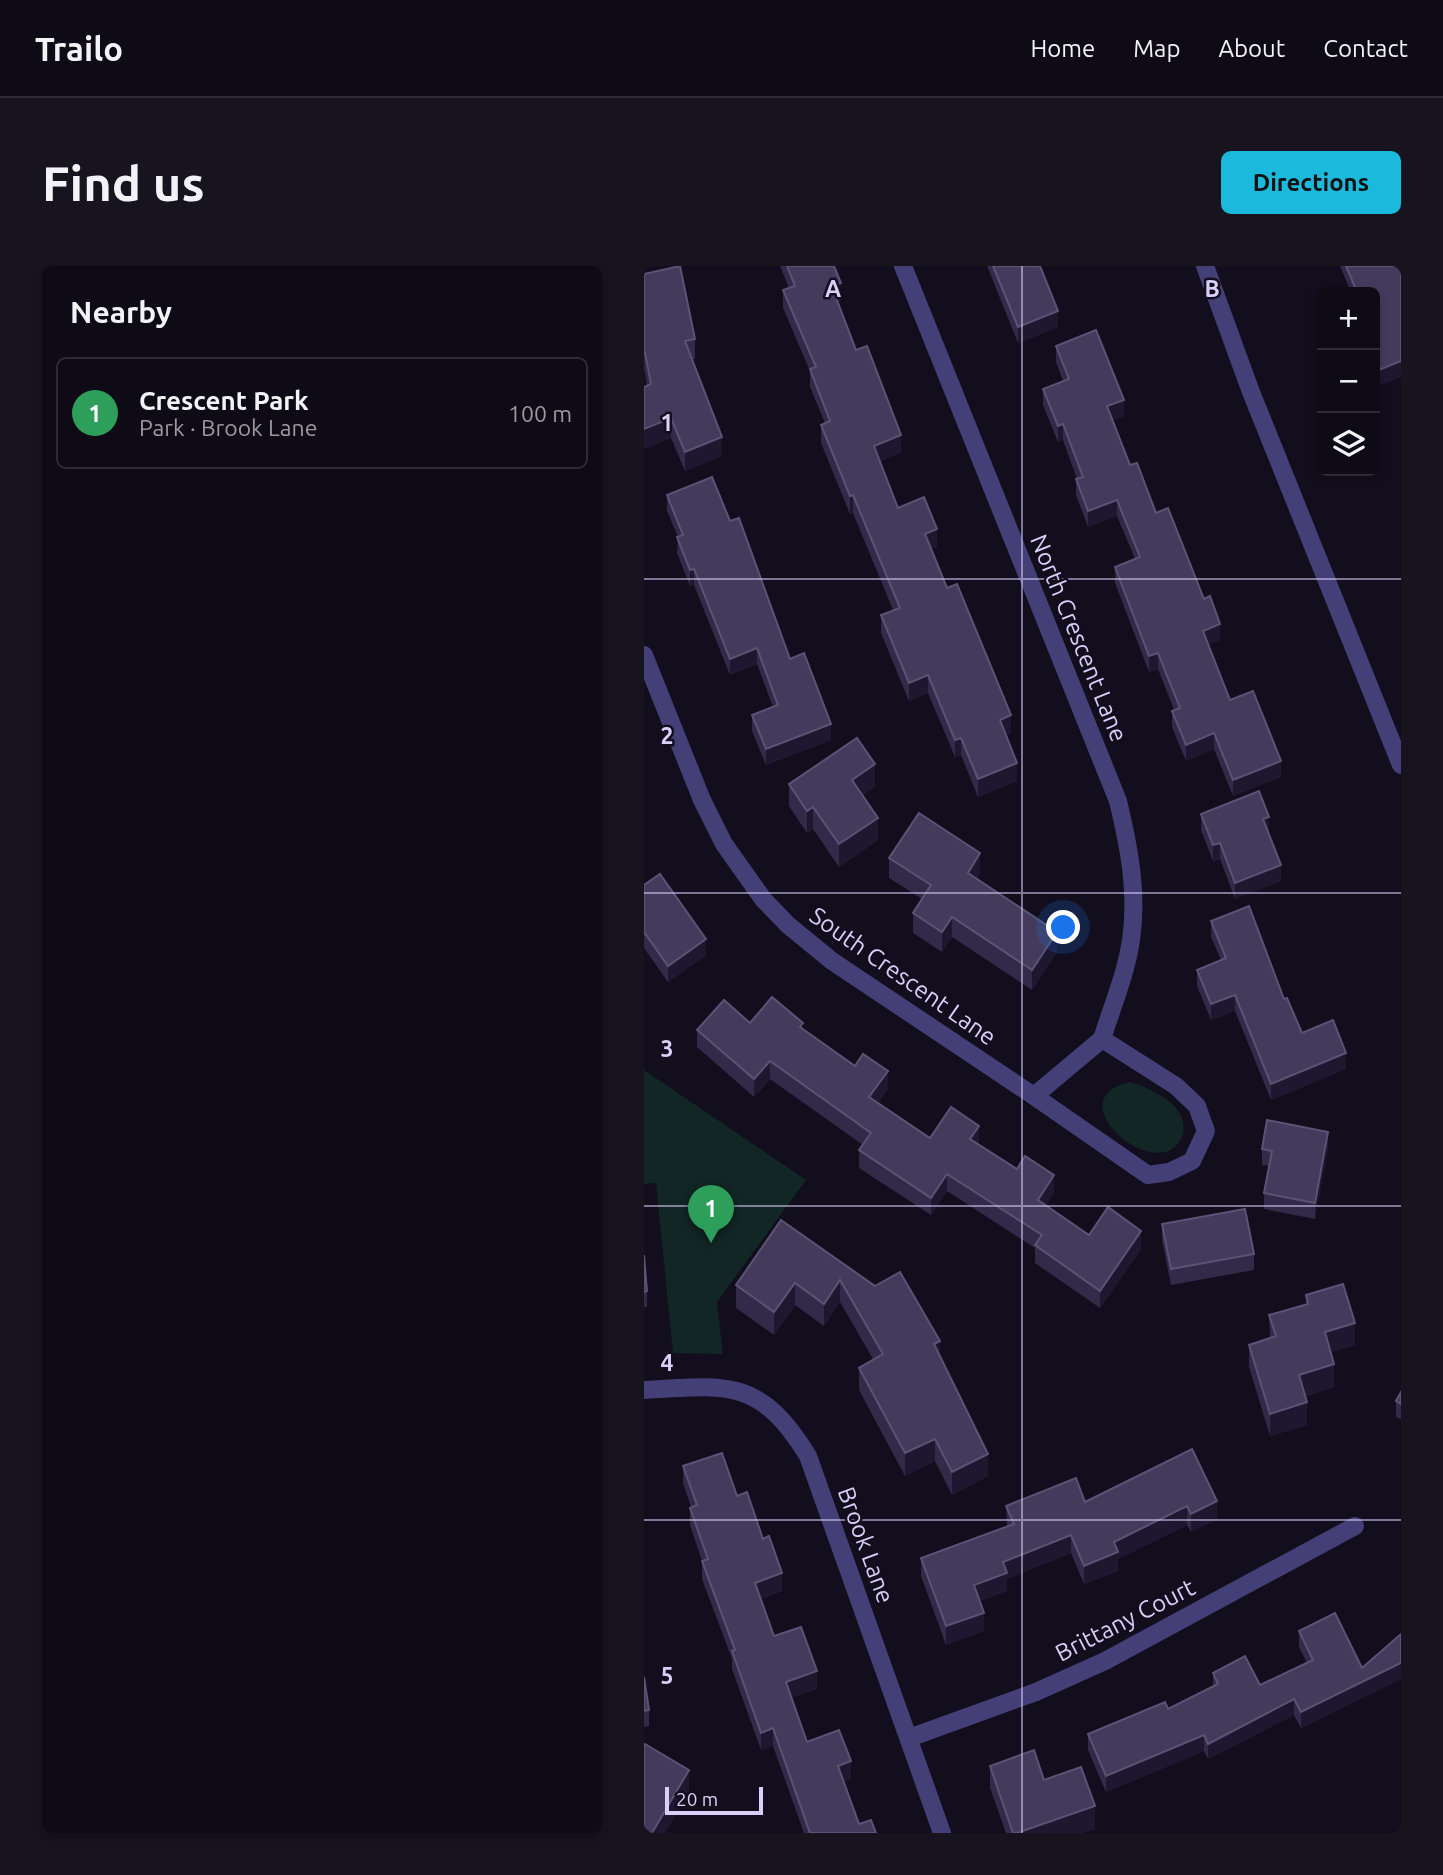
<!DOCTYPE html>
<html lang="en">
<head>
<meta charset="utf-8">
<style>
	:root { --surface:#0e0a16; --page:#17131f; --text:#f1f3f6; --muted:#9b9aa1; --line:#2e2b35; --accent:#1bb9db }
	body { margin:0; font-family:Ubuntu,sans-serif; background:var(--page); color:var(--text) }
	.controls { position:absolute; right:21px; top:21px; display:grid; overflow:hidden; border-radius:10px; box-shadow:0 4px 10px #0003 }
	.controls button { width:63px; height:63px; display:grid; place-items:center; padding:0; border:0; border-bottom:2px solid var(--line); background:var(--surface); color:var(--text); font:35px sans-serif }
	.scale { position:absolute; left:21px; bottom:18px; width:98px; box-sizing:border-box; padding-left:7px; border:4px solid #d8d0f9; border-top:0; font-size:19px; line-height:24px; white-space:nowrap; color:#d8d0f9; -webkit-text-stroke:5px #120e1d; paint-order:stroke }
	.you { position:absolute; left:420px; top:662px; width:24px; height:24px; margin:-18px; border:5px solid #fff; border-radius:50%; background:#1a73e8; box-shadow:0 0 0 10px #1a73e833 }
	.badge { display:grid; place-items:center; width:46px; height:46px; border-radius:50%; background:var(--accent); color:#fff; font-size:23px; font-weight:700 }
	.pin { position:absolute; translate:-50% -58px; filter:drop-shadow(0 2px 4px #0008) }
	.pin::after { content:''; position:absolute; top:37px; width:24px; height:21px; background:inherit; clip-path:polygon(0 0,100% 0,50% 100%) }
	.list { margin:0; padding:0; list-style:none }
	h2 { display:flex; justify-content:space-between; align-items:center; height:91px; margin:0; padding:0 28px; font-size:30px }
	h2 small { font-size:23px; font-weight:400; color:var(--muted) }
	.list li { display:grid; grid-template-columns:46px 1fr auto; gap:21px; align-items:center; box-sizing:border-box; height:112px; margin:0 14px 14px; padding:0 14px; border:2px solid var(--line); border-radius:10px }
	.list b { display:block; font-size:26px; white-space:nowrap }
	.list p { margin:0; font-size:23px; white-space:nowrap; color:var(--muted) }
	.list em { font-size:23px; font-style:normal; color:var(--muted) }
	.icon { flex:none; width:38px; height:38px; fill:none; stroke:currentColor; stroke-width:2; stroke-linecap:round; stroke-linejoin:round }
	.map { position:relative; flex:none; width:757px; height:1567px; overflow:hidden; border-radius:10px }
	header { display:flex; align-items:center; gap:42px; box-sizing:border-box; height:98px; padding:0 35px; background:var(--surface); border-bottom:2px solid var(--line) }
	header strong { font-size:33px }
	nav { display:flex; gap:38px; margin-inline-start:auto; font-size:24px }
	.intro { display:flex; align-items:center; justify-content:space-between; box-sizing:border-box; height:168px; padding:0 42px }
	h1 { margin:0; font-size:49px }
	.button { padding:18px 32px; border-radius:10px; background:var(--accent); color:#111; font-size:24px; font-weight:700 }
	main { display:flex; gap:42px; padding:0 42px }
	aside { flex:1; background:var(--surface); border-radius:10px; box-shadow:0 4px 10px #0003 }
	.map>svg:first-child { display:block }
	.green { fill:#122626 }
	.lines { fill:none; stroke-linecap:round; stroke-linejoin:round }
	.minor { stroke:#453f77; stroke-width:18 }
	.wall { fill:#322a49 }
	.shaded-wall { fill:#1e1730 }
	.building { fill:#443b5c; stroke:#5b5375; stroke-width:2 }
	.grid { fill:none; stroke:#d8d0f9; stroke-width:2; stroke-opacity:0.55 }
	.labels { text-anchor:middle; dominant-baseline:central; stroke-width:5; stroke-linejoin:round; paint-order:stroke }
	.street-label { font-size:24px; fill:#d8d0f9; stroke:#120e1d }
	.grid-label { font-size:23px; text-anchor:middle; font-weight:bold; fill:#d8d0f9; stroke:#120e1d; stroke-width:5; stroke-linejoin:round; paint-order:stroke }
</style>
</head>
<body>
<header>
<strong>Trailo</strong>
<nav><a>Home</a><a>Map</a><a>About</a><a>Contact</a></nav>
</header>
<div class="intro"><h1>Find us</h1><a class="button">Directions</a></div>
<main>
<aside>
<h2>Nearby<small></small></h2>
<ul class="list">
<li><span class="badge" style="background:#2e9e5b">1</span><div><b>Crescent Park</b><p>Park · Brook Lane</p></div><em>100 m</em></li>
</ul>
</aside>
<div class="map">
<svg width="757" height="1567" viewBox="0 0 757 1567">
	<rect width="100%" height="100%" fill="#120e1d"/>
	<g class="green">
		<path d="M0,804L162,914L73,1036L79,1088L29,1087L12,917L0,918Z"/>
		<path d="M486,816C508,822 545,840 539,867C537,876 530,884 521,886C487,895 421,831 486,816Z"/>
	</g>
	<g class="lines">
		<g class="minor">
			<path d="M259,0L474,535C485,581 494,627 487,674C482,708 468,741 458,773"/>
			<path d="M561,0L607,126L757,499"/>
			<path d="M0,389L58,534L80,578L119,633L144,659L188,695L390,830L458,773"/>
			<path d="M390,830L504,909L525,906L548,895L562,865L553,840L532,820L458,773"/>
			<path d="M0,1124C84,1119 116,1112 164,1190L298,1567"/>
			<path d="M265,1472L392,1426L461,1395L711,1260"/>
		</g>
	</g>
	<g class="wall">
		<path d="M136,0H190L197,35L194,36L212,84L257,186L236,195L254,242L293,281L287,283L303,322L367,467L362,469L373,515L334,531L317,489L311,491L284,427L265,435L237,367V349L249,344L209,247L206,248L177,177V159L181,157L166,121V105L139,42V24L145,22Z"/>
		<path d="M343,0H396L414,61L374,77Z"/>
		<path d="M696,0H757L735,120L731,109V26H707Z"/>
		<path d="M0,8L51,73V93H48L78,190L41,205L27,172L0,183V121L3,120L0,102Z"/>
		<path d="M412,80L480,150L469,154L486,199L576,374L565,378L586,434L637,511L589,530L570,483L542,495L528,461V445L530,444L514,403L505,406L471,317V301L491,293L473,250L444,261L432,229V213H433L419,174L414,176L399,139V123L419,115L412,96Z"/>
		<path d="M23,229L86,255L146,393L187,474L122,499L108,465V449L129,441L113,398L86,409L50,319L46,320L33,287L34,271L23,245Z"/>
		<path d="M145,518L231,521L219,529L234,574L195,601L169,563L163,567L145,540Z"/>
		<path d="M557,548L625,567L637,615L591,633L576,593L569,595L557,564Z"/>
		<path d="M245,592L336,607L333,613L413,686L388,724L308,671L298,686L269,667V647L278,633L245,612Z"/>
		<path d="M0,619L62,689L24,716L0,682Z"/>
		<path d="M567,655L640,733L658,767L702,803L627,834L591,745L567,754L553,720V704L577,694L567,671Z"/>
		<path d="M106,757L159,763L244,822L234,837L286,872L335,877L334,878L410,926L402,939L445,969L497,983L456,1042L391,997V982L303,925L287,949L215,902V884L219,879L126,813L110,831L53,781V764Z"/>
		<path d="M684,881L671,953L620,943V927L626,900L618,899V883Z"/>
		<path d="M137,954L296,1091L344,1210L308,1229L291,1195L261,1210L215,1124V1102L229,1093L196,1036L180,1060L151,1039L130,1069L92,1042V1019Z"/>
		<path d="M518,958L610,988V1004L527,1019L518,974Z"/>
		<path d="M0,989L3,1025V1041H0Z"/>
		<path d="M662,1029L711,1079L687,1086L690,1121L661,1130L663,1159L626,1170L605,1101V1079L626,1072L625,1049L662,1038Z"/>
		<path d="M757,1126V1153L752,1151V1135Z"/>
		<path d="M548,1183L573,1253L547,1266L543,1259L474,1293V1305L440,1318L427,1287L363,1313V1325L335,1335L340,1365L302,1379L277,1310V1292L363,1260L362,1240L441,1236Z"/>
		<path d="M39,1200L93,1230L119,1273L138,1325L117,1333L130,1370L173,1423L148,1431L163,1476L207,1513L200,1515L215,1558L232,1567H160L129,1480L117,1484L88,1403V1393L58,1313V1295L46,1259V1242L47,1241L39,1217Z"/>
		<path d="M655,1365L718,1402L757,1368V1413L657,1462L650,1449L564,1493L560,1485L462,1526L444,1484V1468L524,1443L569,1420V1407L616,1419L663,1397L655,1381Z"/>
		<path d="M0,1411L5,1444V1460L0,1461Z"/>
		<path d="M346,1500L400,1514L451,1563L438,1567H362L346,1522Z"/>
	</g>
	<g class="shaded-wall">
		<path d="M197,17V35L188,39V21Z"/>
		<path d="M414,45V61L374,77V61Z"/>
		<path d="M757,95V111L735,120V104Z"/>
		<path d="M480,134V150L463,156V140Z"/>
		<path d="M27,152V172L0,183V163Z"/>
		<path d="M419,158V174L414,176V160Z"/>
		<path d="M257,169V186L230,197V180Z"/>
		<path d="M78,171V190L41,205V186Z"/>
		<path d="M209,229V247L206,248V230Z"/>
		<path d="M473,234V250L444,261V245Z"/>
		<path d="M293,263V281L281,286V268Z"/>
		<path d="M50,303V319L46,320V304Z"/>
		<path d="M576,358V374L559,381V365Z"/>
		<path d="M113,382V398L86,409V393Z"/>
		<path d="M514,387V403L505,406V390Z"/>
		<path d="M284,409V427L265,435V417Z"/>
		<path d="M367,449V467L356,471V454Z"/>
		<path d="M187,458V474L122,499V483Z"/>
		<path d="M570,467V483L542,495V479Z"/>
		<path d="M317,472V489L311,491V474Z"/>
		<path d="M637,495V511L589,530V514Z"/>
		<path d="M373,497V515L334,531V513Z"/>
		<path d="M231,498V521L208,536V514Z"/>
		<path d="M169,541V563L163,567V545Z"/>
		<path d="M625,551V567L619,569V553Z"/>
		<path d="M234,552V574L195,601V578Z"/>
		<path d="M576,577V593L569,595V579Z"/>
		<path d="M336,587V607L324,626V607Z"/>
		<path d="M637,599V615L591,633V617Z"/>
		<path d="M308,651V671L298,686V666Z"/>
		<path d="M413,666V686L388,724V704Z"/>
		<path d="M62,673V689L24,716V700Z"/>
		<path d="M591,729V745L567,754V738Z"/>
		<path d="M702,787V803L627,834V818Z"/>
		<path d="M126,795V813L110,831V813Z"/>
		<path d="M244,805V822L225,849V831Z"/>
		<path d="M335,860V877L326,891V873Z"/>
		<path d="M684,866V881L671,953V937Z"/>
		<path d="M303,908V925L287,949V932Z"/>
		<path d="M410,909V926L394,951V934Z"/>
		<path d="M497,965V983L456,1042V1025Z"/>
		<path d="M196,1014V1036L180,1060V1038Z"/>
		<path d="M151,1017V1039L130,1069V1046Z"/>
		<path d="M711,1057V1079L681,1088V1066Z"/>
		<path d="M296,1075V1097L290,1078Z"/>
		<path d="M690,1098V1121L655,1131V1109Z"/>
		<path d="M663,1136V1159L626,1170V1148Z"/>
		<path d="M291,1173V1195L261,1210V1187Z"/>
		<path d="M344,1188V1210L308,1229V1206Z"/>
		<path d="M573,1235V1253L547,1266V1248Z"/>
		<path d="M543,1240V1259L474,1293V1305L440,1318V1300L470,1276Z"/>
		<path d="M427,1269V1287L363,1313V1325L330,1337V1319L359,1296Z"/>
		<path d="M138,1307V1325L111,1335V1317Z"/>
		<path d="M340,1347V1365L302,1379V1360Z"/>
		<path d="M757,1397V1413L657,1462V1446Z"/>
		<path d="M173,1405V1423L142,1433V1416Z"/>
		<path d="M650,1433V1449L564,1493V1478Z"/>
		<path d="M129,1462V1480L117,1484V1467Z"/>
		<path d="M560,1469V1485L462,1526V1510Z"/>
		<path d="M207,1495V1513L194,1517V1500Z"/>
		<path d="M45,1504V1527L21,1567H8Z"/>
		<path d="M451,1540V1563L438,1567H373Z"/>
	</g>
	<g class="building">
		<path d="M36,0L51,73L41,75L78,171L41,186L27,152L0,163V121L7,118L0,82V8Z"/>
		<path d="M143,0H190L197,17L188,21L212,84L223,80L257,169L230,180L254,242L280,231L293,263L281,268L303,322L313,318L367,449L356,454L373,497L334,513L317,472L311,474L284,409L265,417L237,349L256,342L209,229L206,230L177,159L186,155L166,103L172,101L139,24L151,20Z"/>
		<path d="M349,0H396L414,45L374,61Z"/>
		<path d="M702,0H757V95L735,104L731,94V26H713Z"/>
		<path d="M452,64L480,134L463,140L486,199L493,197L512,247L524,242L560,333L566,330L576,358L559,365L586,434L609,425L637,495L589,514L570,467L542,479L528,445L536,442L514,387L505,390L471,301L496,291L473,234L444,245L432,213L439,211L419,158L414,160L399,123L425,113L412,80Z"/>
		<path d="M68,211L86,255L95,252L146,393L160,387L187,458L122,483L108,449L134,439L113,382L86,393L50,303L46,304L33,271L39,269L23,229Z"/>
		<path d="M213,472L231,498L208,514L234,552L195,578L169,541L163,545L145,518Z"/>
		<path d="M615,525L625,551L619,553L637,599L591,617L576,577L569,579L557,548Z"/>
		<path d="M275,547L336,587L324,607L413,666L388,704L308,651L298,666L269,647L287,619L245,592Z"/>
		<path d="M16,608L62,673L24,700L0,666V619Z"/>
		<path d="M605,640L640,733L643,732L658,767L689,754L702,787L627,818L591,729L567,738L553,704L582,692L567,655Z"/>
		<path d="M128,731L159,757L156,761L211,800L219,788L244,805L225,831L286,872L307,841L335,860L326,873L373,903L381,890L410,909L394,934L445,969L464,941L497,965L456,1025L391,979L398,969L303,908L287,932L215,884L227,867L126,795L110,813L53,764L80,734L106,757Z"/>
		<path d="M623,854L684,866L671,937L620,927L628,885L618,883Z"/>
		<path d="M601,943L610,988L527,1003L518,958Z"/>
		<path d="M137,954L231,1020L256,1006L296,1075L290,1078L344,1188L308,1206L291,1173L261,1187L215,1102L239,1088L196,1014L180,1038L151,1017L130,1046L92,1019Z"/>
		<path d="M0,989L3,1025L0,1026Z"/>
		<path d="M699,1018L711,1057L681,1066L690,1098L655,1109L663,1136L626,1148L605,1079L632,1070L625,1049L664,1038L662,1029Z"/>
		<path d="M757,1126V1138L752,1135Z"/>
		<path d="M548,1183L573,1235L547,1248L543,1240L470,1276L474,1286L440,1300L427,1269L359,1296L363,1307L330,1319L340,1347L302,1360L277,1292L370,1258L362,1240L432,1212L441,1236Z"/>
		<path d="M78,1187L93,1230L103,1226L119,1273L125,1270L138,1307L111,1317L130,1370L157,1361L173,1405L142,1416L163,1476L195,1464L207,1495L194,1500L215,1558L227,1554L232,1567H166L129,1462L117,1467L88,1385L91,1384L58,1295L64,1293L46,1242L53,1239L39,1200Z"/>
		<path d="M691,1347L718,1402L757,1368V1397L657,1446L650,1433L564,1478L560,1469L462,1510L444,1468L521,1436L524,1443L574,1418L569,1407L601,1390L616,1419L669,1394L655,1365Z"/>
		<path d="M0,1411L5,1444L0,1445Z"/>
		<path d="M1,1478L45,1504L8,1567H0V1479Z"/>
		<path d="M390,1484L400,1514L437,1501L451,1540L373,1567H369L346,1500Z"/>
	</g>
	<path class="grid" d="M378,0V1567M0,313H757M0,627H757M0,940H757M0,1254H757"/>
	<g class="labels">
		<g class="street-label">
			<text transform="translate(435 372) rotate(68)">North Crescent Lane</text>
			<text transform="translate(259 710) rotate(35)">South Crescent Lane</text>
			<text transform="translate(222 1279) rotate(70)">Brook Lane</text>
			<text transform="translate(481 1354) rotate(-27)">Brittany Court</text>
		</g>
	</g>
	<g class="grid-label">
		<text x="189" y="31">A</text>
		<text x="568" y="31">B</text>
		<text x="23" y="165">1</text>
		<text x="23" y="478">2</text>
		<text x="23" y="791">3</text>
		<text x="23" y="1105">4</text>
		<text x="23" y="1418">5</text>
	</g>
</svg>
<div class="controls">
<button>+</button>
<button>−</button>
<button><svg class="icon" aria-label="layers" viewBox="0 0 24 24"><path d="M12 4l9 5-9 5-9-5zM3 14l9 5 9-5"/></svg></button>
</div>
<div class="scale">20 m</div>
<div class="you"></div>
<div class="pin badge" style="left:67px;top:977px;background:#2e9e5b">1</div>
</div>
</main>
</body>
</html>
